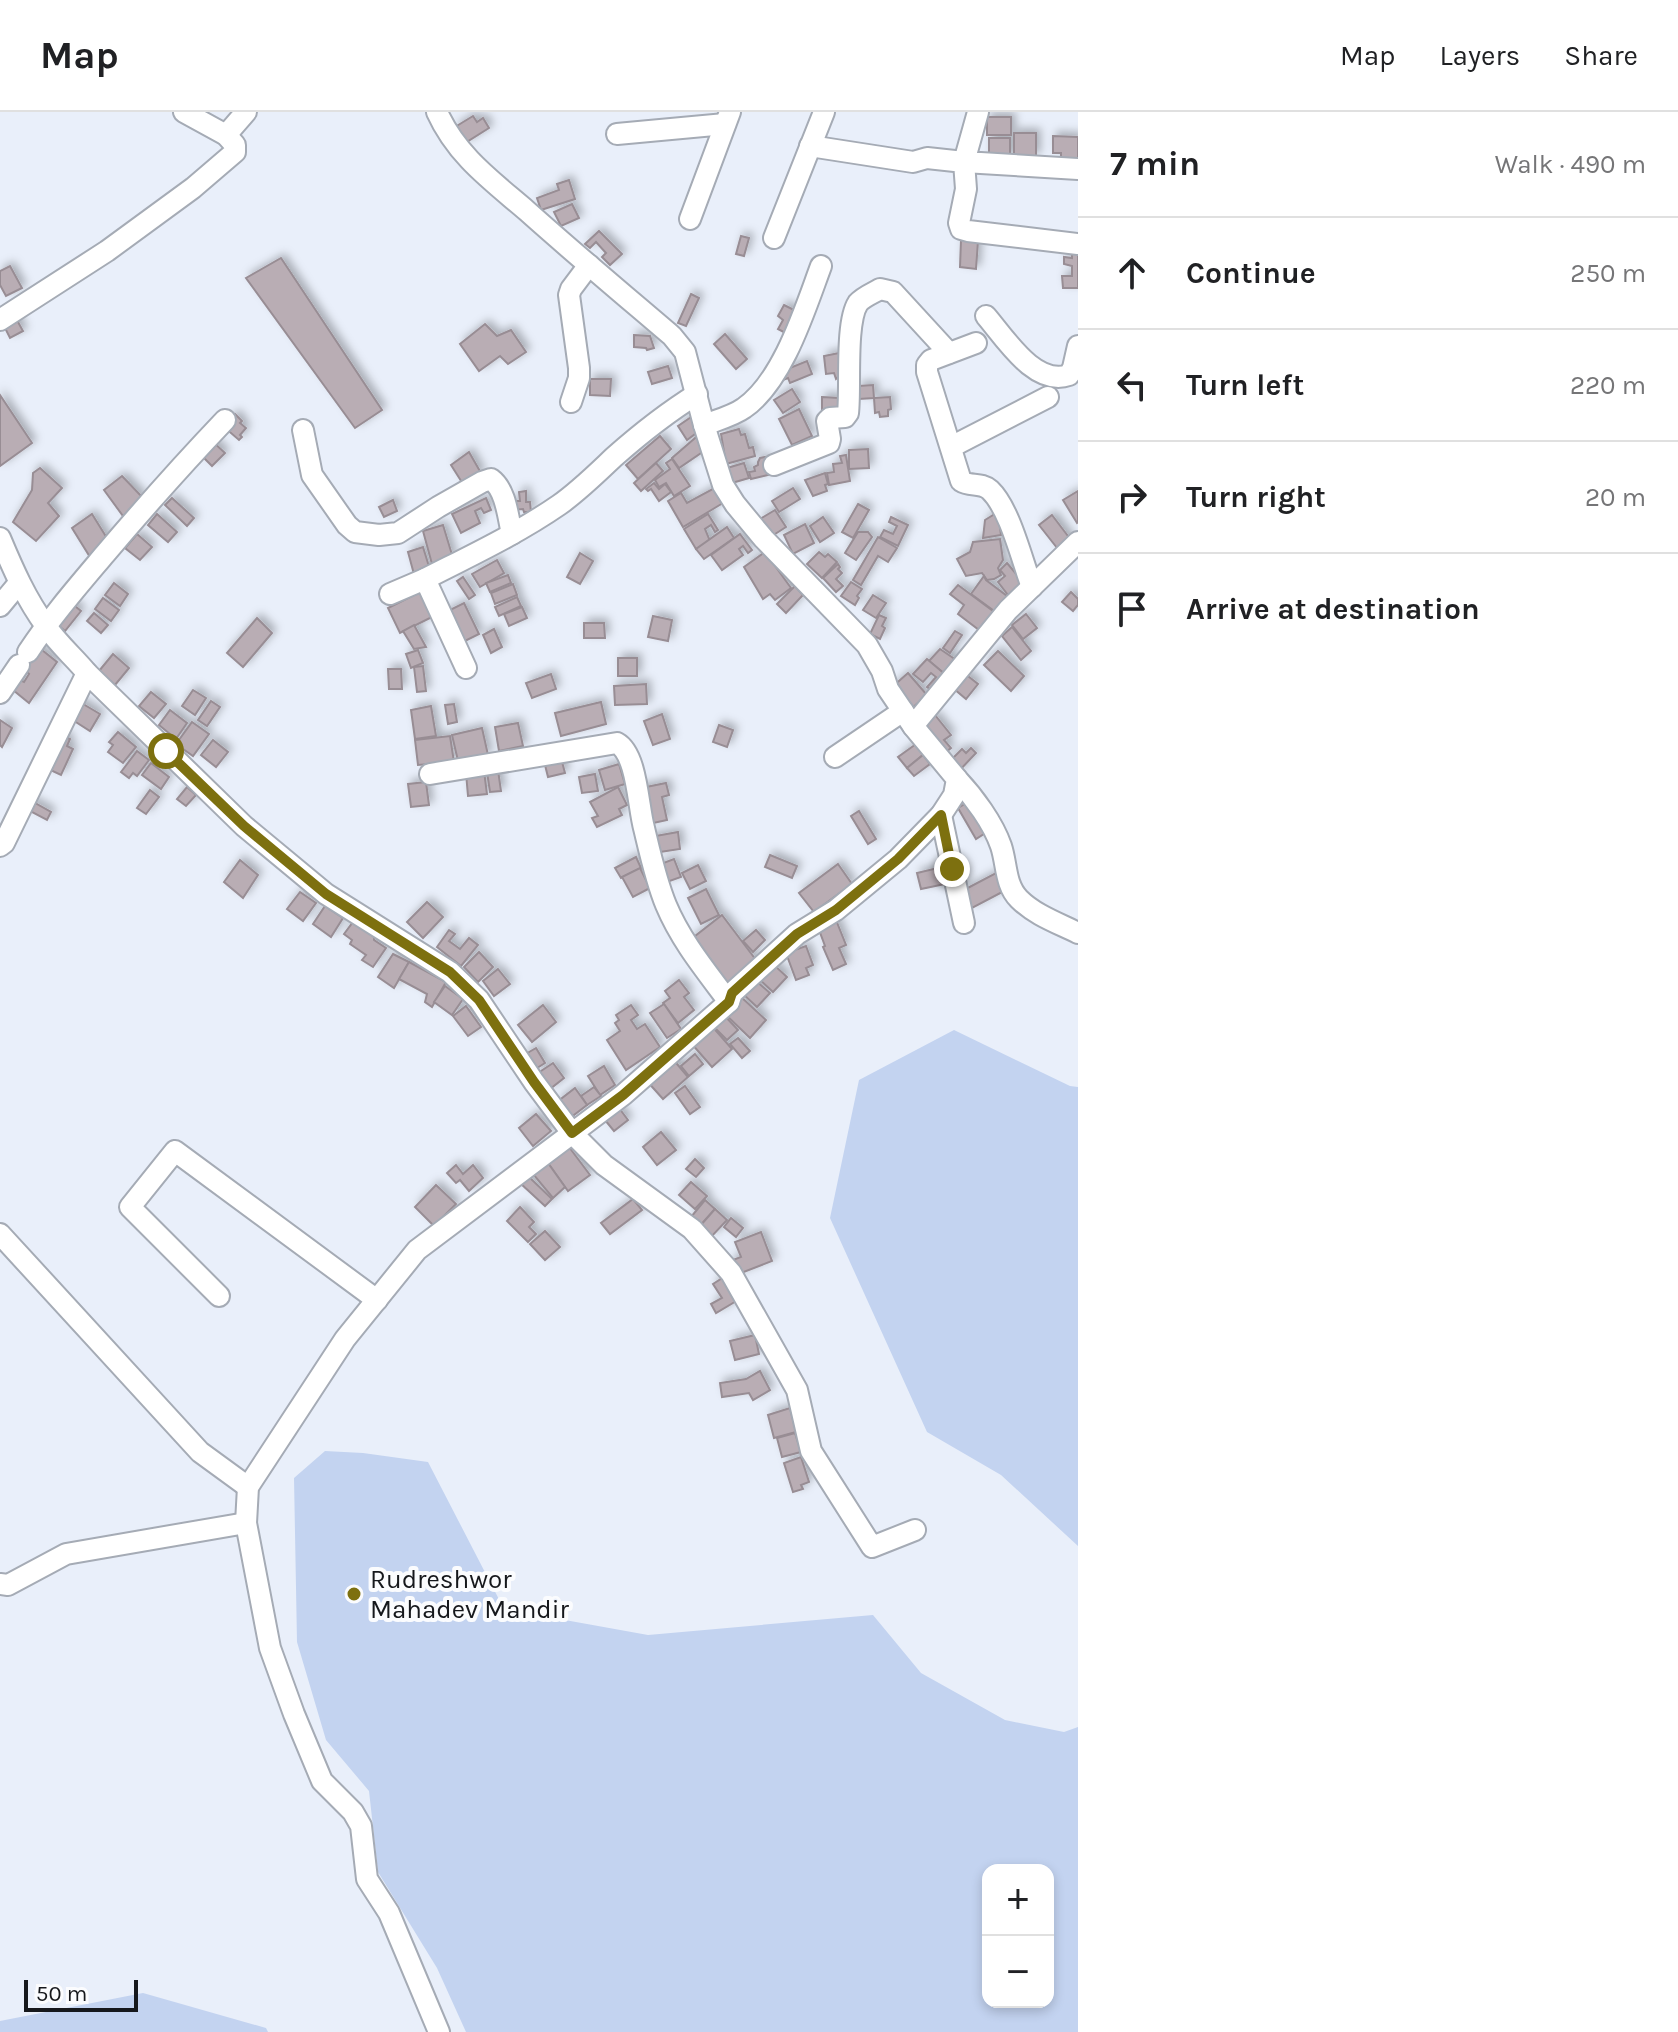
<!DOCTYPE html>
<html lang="en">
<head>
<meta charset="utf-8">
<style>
	:root { --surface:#fff; --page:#f6f6f6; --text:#202124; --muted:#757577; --line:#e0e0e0 }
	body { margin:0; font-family:Karla,sans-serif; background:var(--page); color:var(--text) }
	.controls { position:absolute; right:24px; bottom:24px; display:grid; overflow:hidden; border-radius:16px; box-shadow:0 4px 12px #0003 }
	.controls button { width:72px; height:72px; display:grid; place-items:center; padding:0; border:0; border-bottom:2px solid var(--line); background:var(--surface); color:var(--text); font:40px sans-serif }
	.scale { position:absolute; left:24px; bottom:20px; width:114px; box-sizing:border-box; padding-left:8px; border:4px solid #16181c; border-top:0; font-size:22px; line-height:28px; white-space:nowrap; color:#16181c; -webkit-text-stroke:6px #fbfcfe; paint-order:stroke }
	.stop { position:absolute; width:24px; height:24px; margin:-18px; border:6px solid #7d700f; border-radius:50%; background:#fff }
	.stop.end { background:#7d700f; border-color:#fff; box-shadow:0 2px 8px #0008 }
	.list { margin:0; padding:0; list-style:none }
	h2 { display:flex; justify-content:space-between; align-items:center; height:104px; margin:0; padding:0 32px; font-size:34px }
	h2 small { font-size:26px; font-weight:400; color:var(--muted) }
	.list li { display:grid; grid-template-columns:52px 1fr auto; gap:24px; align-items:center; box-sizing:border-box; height:112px; padding:0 32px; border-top:2px solid var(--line) }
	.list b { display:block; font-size:30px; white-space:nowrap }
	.list em { font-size:26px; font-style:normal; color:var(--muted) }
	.icon { flex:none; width:44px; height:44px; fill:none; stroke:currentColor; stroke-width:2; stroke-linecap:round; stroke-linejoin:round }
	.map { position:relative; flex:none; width:1078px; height:1920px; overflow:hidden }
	header { display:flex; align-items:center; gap:48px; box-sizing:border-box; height:112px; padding:0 40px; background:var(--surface); border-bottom:2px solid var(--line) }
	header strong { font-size:38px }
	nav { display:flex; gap:44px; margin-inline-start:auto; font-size:28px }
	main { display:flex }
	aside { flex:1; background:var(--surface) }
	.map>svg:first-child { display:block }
	.green { fill:#c3d3f0; fill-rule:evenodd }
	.building { fill:#b9adb4; stroke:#988d94; stroke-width:2; filter:url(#shadow) }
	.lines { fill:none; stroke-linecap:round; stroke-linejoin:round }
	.minor-casing { stroke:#a5abb5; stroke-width:24 }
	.minor { stroke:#fff; stroke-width:20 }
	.route { stroke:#7d700f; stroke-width:10 }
	.poi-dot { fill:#7d700f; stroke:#fbfcfe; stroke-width:3 }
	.labels { text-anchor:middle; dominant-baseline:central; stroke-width:8; stroke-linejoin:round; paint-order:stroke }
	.poi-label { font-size:26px; fill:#16181c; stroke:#fbfcfe; text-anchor:start }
</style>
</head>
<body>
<header>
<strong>Map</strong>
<nav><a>Map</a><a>Layers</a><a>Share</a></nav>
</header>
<main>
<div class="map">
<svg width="1078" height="1920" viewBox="0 0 1078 1920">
	<defs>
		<filter id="shadow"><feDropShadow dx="4" dy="-4" stdDeviation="4" flood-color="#0004"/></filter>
	</defs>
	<rect width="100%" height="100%" fill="#e9effa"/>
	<g class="green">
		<path d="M954,918L1070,974L1078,975V1434L1001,1363L927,1320L830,1106L859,968Z"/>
		<path d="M325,1339L363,1341L428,1350L504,1497L648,1523L873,1503L921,1561L1005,1608L1064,1620L1078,1615V1920H466L437,1856L378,1760L369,1679L326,1628L297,1530L294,1366ZM988,1758H1048V1890H988Z"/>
		<path d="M143,1881L266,1916L268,1920H0V1909Z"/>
	</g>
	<g class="building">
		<path d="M473,4L477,10L483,6L489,16L465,31L455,15Z"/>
		<rect x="987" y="5" width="24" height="18"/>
		<rect x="1014" y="21" width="22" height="23"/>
		<path d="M1053,24L1078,25V49L1061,48V41H1053Z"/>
		<path d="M989,26H1010V46L989,47Z"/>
		<path d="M569,68L575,87L541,98L537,86L559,78L557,72Z"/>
		<path d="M572,92L579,106L561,114L554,100Z"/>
		<path d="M599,119L622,142L610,153L602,145L606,141L596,130L590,136L585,132Z"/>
		<path d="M741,124L749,126L744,144L736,142Z"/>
		<path d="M961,128L978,129L976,157L960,155Z"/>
		<path d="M1072,140L1078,141V176H1063L1062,164H1072V154L1064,152V145L1072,146Z"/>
		<path d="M281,146L382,298L355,316L246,166Z"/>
		<path d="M10,154L22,176L6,184L0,173V159Z"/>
		<path d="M691,182L699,186L686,214L678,211Z"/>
		<path d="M784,193L800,201L789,223L778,217L783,208L778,204Z"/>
		<path d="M13,201L23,219L10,226L1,208Z"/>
		<path d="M485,212L497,224L511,218L526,240L508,252L500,244L479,259L460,232Z"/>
		<path d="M725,222L747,247L736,257L714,232Z"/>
		<path d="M634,223L650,224L654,236L647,238L646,236L634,235Z"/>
		<path d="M844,240L843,260L836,267L834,261L826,262L824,244Z"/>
		<path d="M807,249L812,262L790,271L788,266L783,268L780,260Z"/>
		<path d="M668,254L672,266L652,272L648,260Z"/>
		<path d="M590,267H611L610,284L590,283Z"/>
		<path d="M873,273L874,286L859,287L858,274Z"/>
		<path d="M792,277L800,290L783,301L774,288Z"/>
		<path d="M0,283L32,331L0,354Z"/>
		<path d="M822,285L839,286V300H822Z"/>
		<path d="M890,285L891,297L888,298V304L880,305L879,300L875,301L874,286Z"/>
		<path d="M799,297L812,324L792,333L779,307Z"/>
		<path d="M700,299L703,316L687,328L678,314Z"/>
		<path d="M235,302L242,309L240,311L246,316L240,323L242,325L239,328L224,315Z"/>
		<path d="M739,317L741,323L745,322L749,336L753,335L755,344L726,352L721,322Z"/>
		<path d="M702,320L704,339L679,356L672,346Z"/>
		<path d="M660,324L671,337L638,367L626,353Z"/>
		<path d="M212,329L225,341L212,354L199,341Z"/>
		<path d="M868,337L869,356L849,357V338Z"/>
		<path d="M469,340L481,361L463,372L451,353Z"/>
		<path d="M846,343L850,369L829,373L827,361L834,360L833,352L842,351L840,344Z"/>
		<path d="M765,345L768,363L751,367L749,360L755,359L754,355L758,353V350L760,346Z"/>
		<path d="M672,347L690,374L674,384L666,371L659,375L655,368L670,357L666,351Z"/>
		<path d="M656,351L663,359L641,379L634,371Z"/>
		<path d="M744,351L749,366L732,371L727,356Z"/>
		<path d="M40,356L62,376L48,391L59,404L36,429L13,410L32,378L33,361Z"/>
		<path d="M825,361L828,372L825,373L827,379L813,384L805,368Z"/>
		<path d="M122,364L144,387L123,404L104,378Z"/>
		<path d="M654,371L659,377L665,372L671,380L659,389L651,377L648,379L646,377Z"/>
		<path d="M720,373L728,388L683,415L668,389L681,381L687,391Z"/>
		<path d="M793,376L800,387L779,400L772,389Z"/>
		<path d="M526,379V390H530L531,400H524L523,397L513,398L512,389H520L519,380Z"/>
		<path d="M1078,379V410L1077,411L1063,388Z"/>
		<path d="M172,386L194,406L187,414L165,393Z"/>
		<path d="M486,386L491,398L484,401L481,396L475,399L480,411L461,421L452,402Z"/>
		<path d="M393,388L397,399L384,405L379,395Z"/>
		<path d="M858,392L869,398L853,426L842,420Z"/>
		<path d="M775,398L786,415L772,424L760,407Z"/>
		<path d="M998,400L1001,423L983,426L985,408Z"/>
		<path d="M92,402L110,431L90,445L72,416Z"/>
		<path d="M157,402L177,420L168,430L148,413Z"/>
		<path d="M708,402L718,418L715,420L711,413L705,417L710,429L696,437L684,417Z"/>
		<path d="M1052,403L1074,432L1061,441L1039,413Z"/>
		<path d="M823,405L834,421L820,430L810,414Z"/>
		<path d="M891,405L908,413L898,434L880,425L884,418L893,422L897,414L889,410Z"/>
		<path d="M805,412L814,431L793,442L784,423Z"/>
		<path d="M443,413L453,446L432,452L423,419Z"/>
		<path d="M727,415L734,426L704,447L696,437Z"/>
		<path d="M858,420H868L872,425L856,448L845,441Z"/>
		<path d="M137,422L152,435L140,448L125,436Z"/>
		<path d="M740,422L752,438L748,441L743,434L739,437L743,443L722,458L711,443Z"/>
		<path d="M878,425L897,436L888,450L878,444L861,473L853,468Z"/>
		<path d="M1000,427L1003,448L998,456L1001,463L994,467L987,468L982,461L966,464L957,447L970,440L973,430Z"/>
		<path d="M423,435L431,461L415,466L408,440Z"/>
		<path d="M765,440L791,476L775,488L770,482L763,487L744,455Z"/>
		<path d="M819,440L825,445L828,442L837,450L822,466L807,452Z"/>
		<path d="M580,441L593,449L580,472L567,465Z"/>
		<path d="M497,448L504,461L480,475L472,462Z"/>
		<path d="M1007,451L1023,470L1008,483L998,470L1005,464L1000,458Z"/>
		<path d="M838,452L840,455L838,457L842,461L836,467L843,474L836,480L823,466Z"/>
		<path d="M508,463L511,471L490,480L486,471Z"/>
		<path d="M984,464L986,468L1007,484L1002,490L1008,495L1001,504L971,482Z"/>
		<path d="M463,465L475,483L469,487L457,469Z"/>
		<path d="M851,470L862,477L857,484L859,486L855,493L841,484Z"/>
		<path d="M114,471L128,482L120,494L105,483Z"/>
		<path d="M513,472L517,483L495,492L491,481Z"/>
		<path d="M958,473L997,502L983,521L958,502L964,493L950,482Z"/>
		<path d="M795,474L803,483L786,501L777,492Z"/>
		<path d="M420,480L432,505L400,521L388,496Z"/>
		<path d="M1071,480L1078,487V493L1073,499L1062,490Z"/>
		<path d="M873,483L886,491L876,506L863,498Z"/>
		<path d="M517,485L521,494L499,504L495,495Z"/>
		<path d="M103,486L119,498L111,509L95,497Z"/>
		<path d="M70,490L81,499L65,519L54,510Z"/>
		<path d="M464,491L479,522L459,532L444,501Z"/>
		<path d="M522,495L527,506L509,514L504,502Z"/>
		<path d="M94,501L108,513L101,521L87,509Z"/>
		<path d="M1026,502L1037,516L1023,527L1012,513Z"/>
		<path d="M879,503L886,506L882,514L885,516L880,527L870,522Z"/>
		<path d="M653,504L672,508L668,529L648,525Z"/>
		<path d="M257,506L272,521L243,555L227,541Z"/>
		<path d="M584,511H604L605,526H584Z"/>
		<path d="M414,513L426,535L414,537L403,519Z"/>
		<path d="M1012,515L1031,539L1021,548L1002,524Z"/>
		<path d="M494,517L502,535L491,541L483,523Z"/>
		<path d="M955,519L962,523L950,541L943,536Z"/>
		<path d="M37,534L57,550L29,591L13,578L12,564L24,570L29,562L17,550Z"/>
		<path d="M940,537L959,550L947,564L929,549Z"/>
		<path d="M418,538L423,551L411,556L406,542Z"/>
		<path d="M998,539L1024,564L1011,579L984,553Z"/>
		<path d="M113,542L129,556L115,573L99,559Z"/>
		<rect x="618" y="546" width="19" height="18"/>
		<path d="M927,547L947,564L934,580L927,575L936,565L931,561L923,570L913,562Z"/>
		<path d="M423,554L426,579L417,580L414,555Z"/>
		<path d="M388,557H401L402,577H389Z"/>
		<path d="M908,561L927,583L910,598L891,576Z"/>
		<path d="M964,561L978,572L966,587L953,576Z"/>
		<path d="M551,562L556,577L532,586L526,571Z"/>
		<path d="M646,572L647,592L615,593L614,574Z"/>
		<path d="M193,578L206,586L195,603L182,594Z"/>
		<path d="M151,580L166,592L154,606L139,594Z"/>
		<path d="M78,589L100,602L90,619L68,605Z"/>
		<path d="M211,589L220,595L207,614L198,608Z"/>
		<path d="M601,590L606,612L561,624L555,601Z"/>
		<path d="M454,592L457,610L448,612L445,593Z"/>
		<path d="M431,594L436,624L415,627L411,598Z"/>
		<path d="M170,598L187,611L176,627L159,613Z"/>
		<path d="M662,602L670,627L653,633L644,609Z"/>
		<path d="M935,603L951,623L944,628L951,636L942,643L919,616Z"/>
		<path d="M0,608L12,616L2,635L0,633Z"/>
		<path d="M192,610L209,622L193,644L176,632Z"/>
		<path d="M518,611L523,634L499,639L495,615Z"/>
		<path d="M719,613L733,618L727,635L713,630Z"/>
		<path d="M482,616L488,643L458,649L452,623Z"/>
		<path d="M118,620L136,635L123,651L108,640L113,633L109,630Z"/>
		<path d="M59,622L70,627L67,634L73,637L61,663L46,656Z"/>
		<path d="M450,624L454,650L418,653L415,628Z"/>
		<path d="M213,628L228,640L216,655L201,643Z"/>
		<path d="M916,632L924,642L907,656L898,645Z"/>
		<path d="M971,636L976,641L958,660L949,650L962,637L966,641Z"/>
		<path d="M137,639L149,648L137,664L133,661L129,666L121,660Z"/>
		<path d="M923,643L930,652L914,664L907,656Z"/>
		<path d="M561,646L565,661L548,665L544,649Z"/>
		<path d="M151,651L169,665L161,677L142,663Z"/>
		<path d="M619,652L625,672L605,678L599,658Z"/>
		<path d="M498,658L501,679L490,680L487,660Z"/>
		<path d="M484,659L487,682L468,684L466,661Z"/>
		<path d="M595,662L598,679L582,681L579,665Z"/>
		<path d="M426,670L429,693L411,695L408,672Z"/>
		<path d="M666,671L669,683L662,685L667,708L644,713L636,677Z"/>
		<path d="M187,675L196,683L186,694L177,687Z"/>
		<path d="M618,675L627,693L619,697L622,703L597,715L592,706L598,704L590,690Z"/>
		<path d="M150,678L159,685L146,702L137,696Z"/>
		<path d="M28,687L51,700L47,708L28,698Z"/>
		<path d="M970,689L987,720L976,727L958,696Z"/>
		<path d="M859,699L876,727L868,732L851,704Z"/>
		<path d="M678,720L680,737L653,741L650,725Z"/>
		<path d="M770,743L797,754L792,766L765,755Z"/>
		<path d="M636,745L641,756L621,766L615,756Z"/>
		<path d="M674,747L681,765L664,771L658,753Z"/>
		<path d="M240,748L258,763L243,786L224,770Z"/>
		<path d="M838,752L852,772L814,800L799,781Z"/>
		<path d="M698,753L706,769L690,777L682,761Z"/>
		<path d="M942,755L945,772L921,777L917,761Z"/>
		<path d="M640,756L650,776L633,785L622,765Z"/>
		<path d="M996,761L1006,778L972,796L962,779Z"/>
		<path d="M706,777L719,803L701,812L688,786Z"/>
		<path d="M300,780L316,791L303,809L287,797Z"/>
		<path d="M427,790L443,805L423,826L407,810Z"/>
		<path d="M325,794L343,806L331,825L313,812Z"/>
		<path d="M722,803L756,848L725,873L690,828Z"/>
		<path d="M836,808L846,833L839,836L846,852L833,858L823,835L825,834L818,815Z"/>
		<path d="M353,810L374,825V828L386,836L373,855L362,848L366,843L350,832L352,828L344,822Z"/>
		<path d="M449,818L455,822L449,829L460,837L469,826L478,833L461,854L437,835Z"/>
		<path d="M756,818L765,828L753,840L743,829Z"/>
		<path d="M806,834L813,853L806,856L809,863L796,868L786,841Z"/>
		<path d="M479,840L493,855L478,870L464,855Z"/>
		<path d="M393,842L409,850L394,876L378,865Z"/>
		<path d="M409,850L446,870L432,895L425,890L427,882L399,867Z"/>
		<path d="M773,852L787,865L773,880L759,867Z"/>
		<path d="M498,857L510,872L494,884L483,869Z"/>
		<path d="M679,868L689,881L684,885L694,898L678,911L663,891L670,886L665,879Z"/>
		<path d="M755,868L770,881L757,895L743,882Z"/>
		<path d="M445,874L463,887L452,903L434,890Z"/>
		<path d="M740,884L766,908L750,926L724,901Z"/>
		<path d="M664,892L681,917L667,926L650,901Z"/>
		<path d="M543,893L556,910L532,930L518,913Z"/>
		<path d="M631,893L638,903L631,908L637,917L645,912L660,935L626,958L607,928L620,919L615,911L619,908L616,903Z"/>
		<path d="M466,894L481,915L468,924L453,904Z"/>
		<path d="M723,902L738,918L727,928L712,913Z"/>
		<path d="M711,913L732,937L712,955L691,931Z"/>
		<path d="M738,926L750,939L742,946L730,932Z"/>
		<path d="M536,936L545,951L534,958L524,943Z"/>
		<path d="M695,942L703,952L689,964L681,954Z"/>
		<path d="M672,946L688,965L663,987L646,968Z"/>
		<path d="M553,951L564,966L550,977L538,961Z"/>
		<path d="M604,954L615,973L600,983L588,964Z"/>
		<path d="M685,974L700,995L690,1002L675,981Z"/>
		<path d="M594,975L601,984L587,993L581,984Z"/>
		<path d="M575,976L587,993L570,1006L557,990Z"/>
		<path d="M619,996L628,1008L614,1019L605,1008Z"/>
		<path d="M536,1002L551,1019L533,1034L519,1016Z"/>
		<path d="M661,1020L676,1038L657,1053L643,1035Z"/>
		<path d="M569,1035L590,1063L568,1079L548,1051Z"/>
		<path d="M695,1047L704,1056L696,1065L686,1057Z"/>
		<path d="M548,1051L565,1075L553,1086L533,1062Z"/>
		<path d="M456,1053L463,1062L473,1053L483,1066L469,1079L460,1068L456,1071L447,1061Z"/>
		<path d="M528,1064L552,1087L545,1094L520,1071Z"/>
		<path d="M691,1070L707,1084L695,1097L679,1083Z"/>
		<path d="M436,1073L456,1092L434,1114L415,1095Z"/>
		<path d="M633,1087L642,1098L610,1122L601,1111Z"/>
		<path d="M705,1088L715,1097L700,1114L691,1105Z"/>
		<path d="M520,1095L534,1110L529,1115L536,1122L528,1130L507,1109Z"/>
		<path d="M715,1097L727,1108L712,1124L700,1114Z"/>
		<path d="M731,1106L743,1116L736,1125L724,1115Z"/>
		<path d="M545,1119L560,1135L545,1148L530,1132Z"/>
		<path d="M761,1120L772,1149L736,1163L730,1149L741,1145L735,1130Z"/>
		<path d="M724,1165L738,1188L716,1201L711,1192L722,1186L713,1172Z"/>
		<path d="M755,1223L759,1242L735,1248L730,1229Z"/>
		<path d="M760,1259L770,1278L753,1288L749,1281L722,1285L720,1271L746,1267Z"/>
		<path d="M790,1296L796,1320L774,1326L768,1303Z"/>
		<path d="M795,1321L801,1340L782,1345L777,1326Z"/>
		<path d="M801,1345L809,1370L801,1373L803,1377L793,1380L784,1351Z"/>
	</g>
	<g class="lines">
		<g class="minor-casing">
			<g id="minor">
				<path d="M437,0C457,44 491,68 527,99C575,142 624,183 672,224L685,240L704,313L723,373L735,392L764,427L867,533L882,559L888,577L913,614L1008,498L1078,430"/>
				<path d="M978,0L964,50L1078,57"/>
				<path d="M617,22L725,12"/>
				<path d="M226,23L246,0"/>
				<path d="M810,34L913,50L927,46L964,50L966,77L959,111L961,117L968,119L1078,132"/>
				<path d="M690,107L730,0"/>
				<path d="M774,126L824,0"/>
				<path d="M986,204C1005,226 1035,275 1069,263L1073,256L1078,234"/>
				<path d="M0,208L107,139L193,76L235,40V33L226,23L184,0"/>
				<path d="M976,231L931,248L927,253V260L961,369C970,375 981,370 990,378C1010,397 1022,449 1032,475"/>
				<path d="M571,290L579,266V256L569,183L571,177L589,153"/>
				<path d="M704,313C717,308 733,304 744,296C783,269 805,197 821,154"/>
				<path d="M303,318L312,363L347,413L355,420L379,423L398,421L438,395L482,370L491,367C506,378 508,405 512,422"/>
				<path d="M951,335L1048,285"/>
				<path d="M774,353L829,331L830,327L827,309L830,306L845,305L848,301C851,276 845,211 858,191C863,185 873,181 880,177L893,180L949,241"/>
				<path d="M0,426C13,457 26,487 46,514C58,532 74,545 87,561L244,714L326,782L450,860L479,888L534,970L572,1021L604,1053L692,1117L731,1161L797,1278L811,1339L872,1435L915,1418"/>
				<path d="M390,482L425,467"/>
				<path d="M0,494L19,471"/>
				<path d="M28,540C51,505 78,474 105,442C144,396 184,351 225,308"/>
				<path d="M466,556L425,467C470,444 517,422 559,393C579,379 596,362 614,345C640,322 668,300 697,282"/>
				<path d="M0,581L19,553"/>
				<path d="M835,645L903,599"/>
				<path d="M430,662L617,631C637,642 638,694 644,716C650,741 656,769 666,793C681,829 706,859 729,890"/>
				<path d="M957,667C974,685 993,711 1001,734C1007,752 1005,773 1019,787C1035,803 1058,811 1078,821"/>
				<path d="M941,703L964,811"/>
				<path d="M0,734L4,731L87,561"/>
				<path d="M0,1122L200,1340L248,1375"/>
				<path d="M219,1184L130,1095L175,1039L377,1188"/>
				<path d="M0,1472L8,1473L66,1442L246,1411"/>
				<path d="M439,1920L389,1801L367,1767L361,1714L353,1700L322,1669L294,1602L270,1536L246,1411L248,1375L345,1227L417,1138L623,983L729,890L732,881L797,822L836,798L898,747L941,703L954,683L957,667L913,614"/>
			</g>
		</g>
		<use href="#minor" class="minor"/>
	</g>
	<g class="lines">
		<path class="route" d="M166,639L244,714L326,782L450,860L479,888L534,970L572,1021L623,983L729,890L732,881L797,822L836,798L898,747L941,703L952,757"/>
	</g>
	<circle class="poi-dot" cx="354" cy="1482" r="8"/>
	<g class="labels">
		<g class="poi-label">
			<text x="370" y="1467">Rudreshwor<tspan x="370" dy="30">Mahadev Mandir</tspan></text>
		</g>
	</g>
</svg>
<div class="controls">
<button>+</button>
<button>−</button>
</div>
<div class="scale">50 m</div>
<div class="stop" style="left:166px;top:639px"></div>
<div class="stop end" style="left:952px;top:757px"></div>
</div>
<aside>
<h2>7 min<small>Walk · 490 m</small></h2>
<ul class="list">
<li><svg class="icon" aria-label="ahead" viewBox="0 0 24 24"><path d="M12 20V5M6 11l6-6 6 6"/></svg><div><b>Continue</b></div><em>250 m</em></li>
<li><svg class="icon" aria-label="left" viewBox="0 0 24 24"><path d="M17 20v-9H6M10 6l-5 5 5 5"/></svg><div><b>Turn left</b></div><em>220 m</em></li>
<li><svg class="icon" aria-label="right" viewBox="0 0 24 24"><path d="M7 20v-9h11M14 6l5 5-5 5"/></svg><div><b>Turn right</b></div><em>20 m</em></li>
<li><svg class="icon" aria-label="arrive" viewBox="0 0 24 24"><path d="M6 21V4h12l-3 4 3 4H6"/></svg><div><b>Arrive at destination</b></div></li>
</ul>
</aside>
</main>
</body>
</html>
